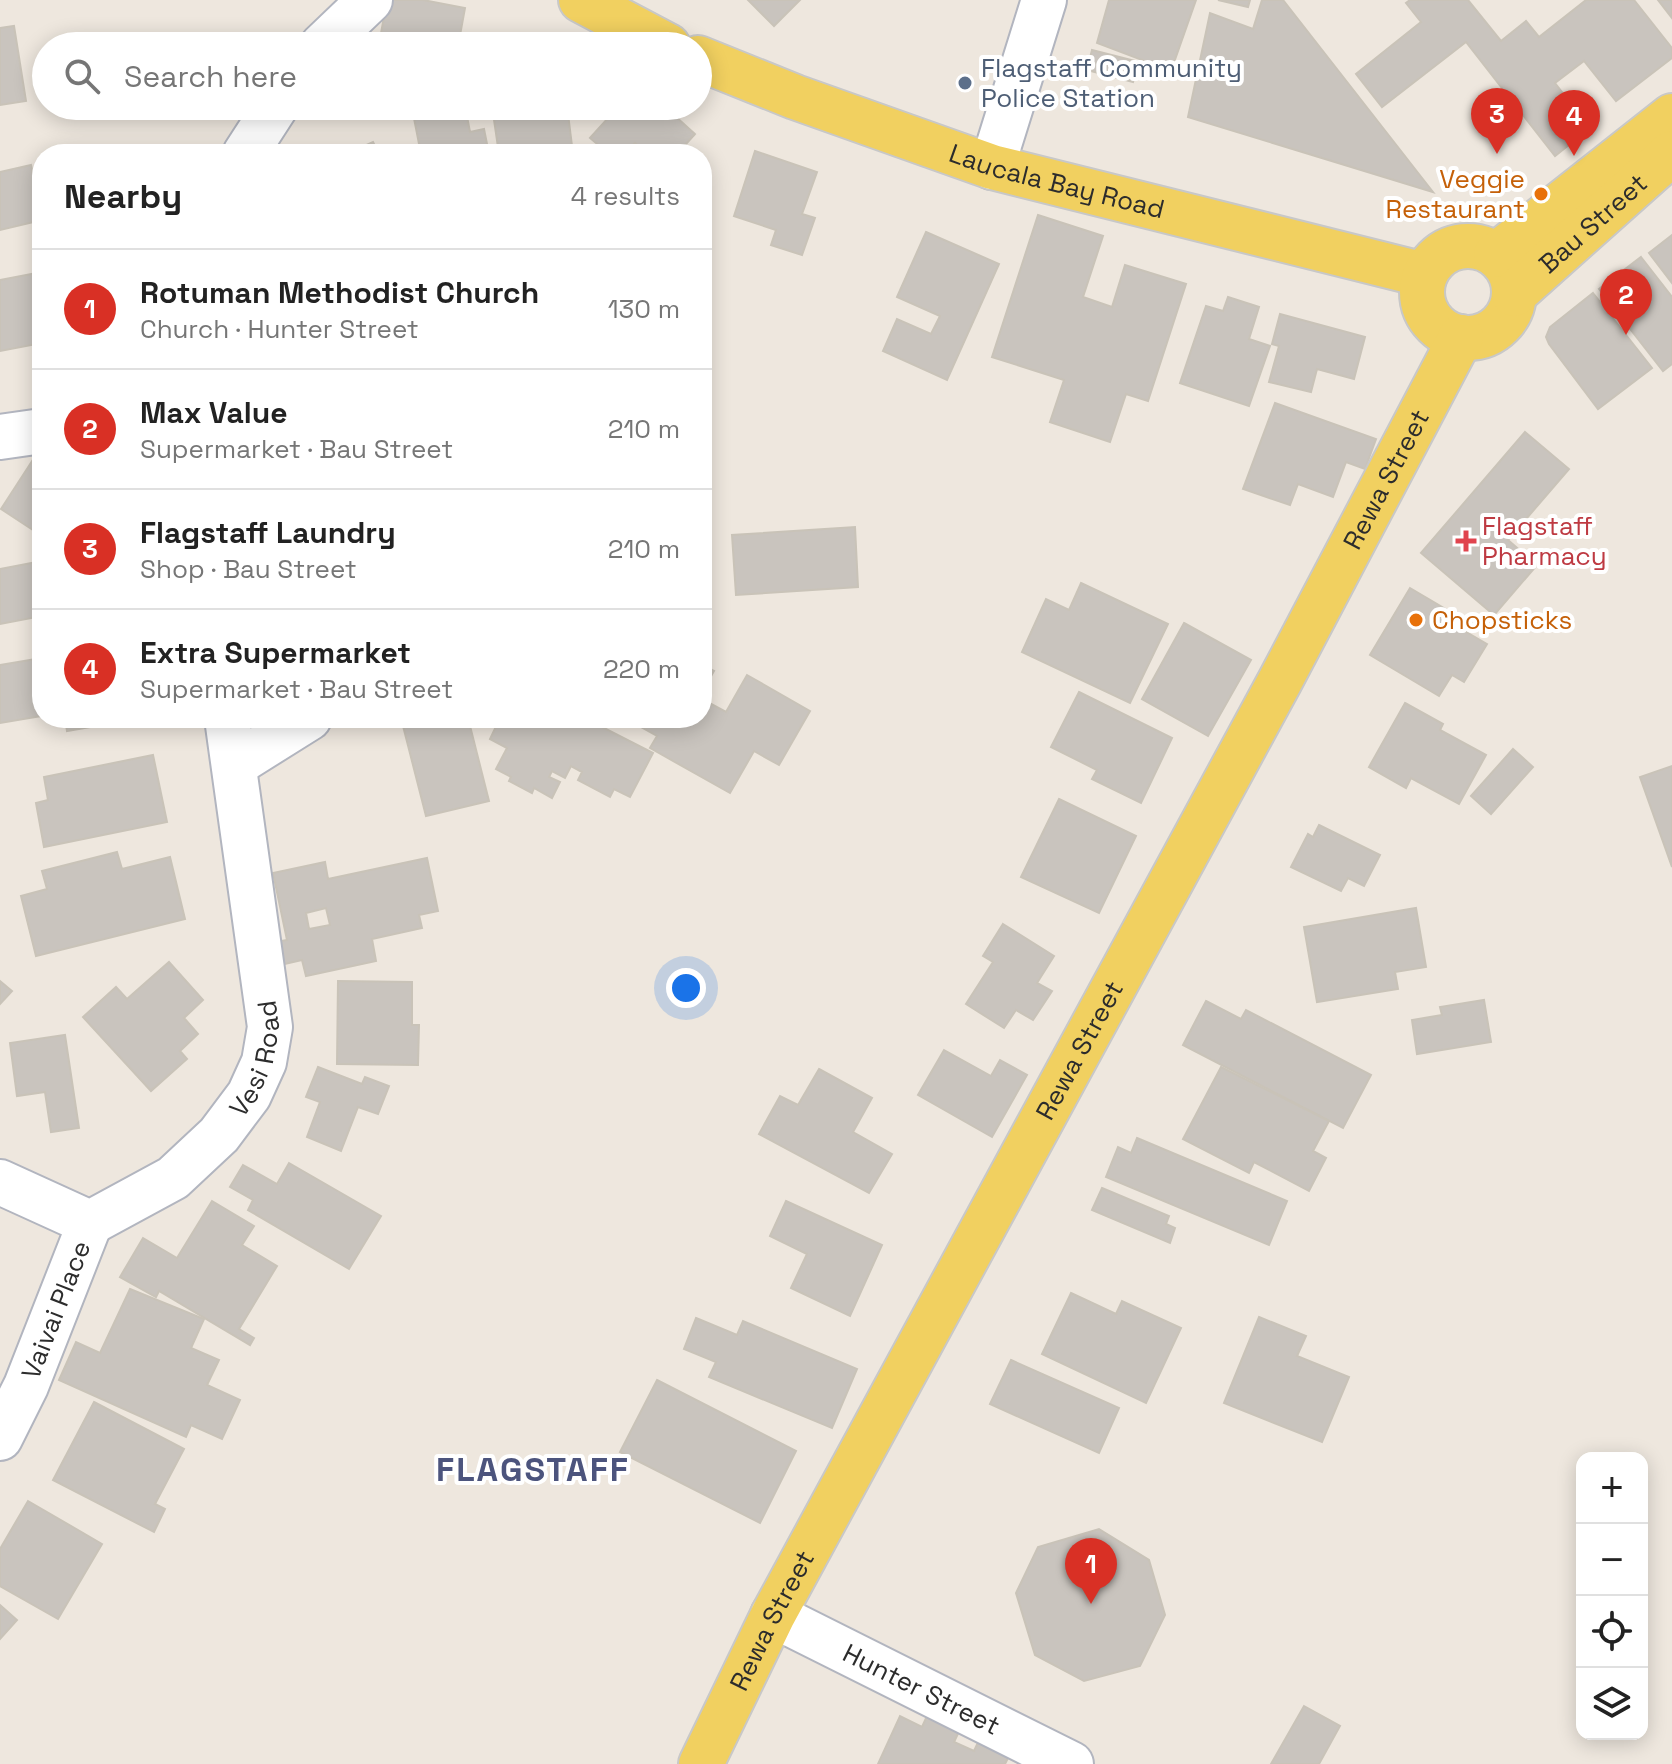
<!DOCTYPE html>
<html lang="en">
<head>
<meta charset="utf-8">
<style>
	:root { --surface:#fff; --page:#f6f6f6; --text:#222; --muted:#767676; --line:#e0e0e0; --accent:#d93025 }
	body { margin:0; font-family:"Space Grotesk",sans-serif; background:var(--page); color:var(--text) }
	.controls { position:absolute; right:24px; bottom:24px; display:grid; overflow:hidden; border-radius:16px; box-shadow:0 4px 20px #0003 }
	.controls button { width:72px; height:72px; display:grid; place-items:center; padding:0; border:0; border-bottom:2px solid var(--line); background:var(--surface); color:var(--text); font:40px sans-serif }
	.you { position:absolute; left:686px; top:988px; width:28px; height:28px; margin:-20px; border:6px solid #fff; border-radius:50%; background:#1a73e8; box-shadow:0 0 0 12px #1a73e833 }
	.badge { display:grid; place-items:center; width:52px; height:52px; border-radius:50%; background:var(--accent); color:#fff; font-size:26px; font-weight:700 }
	.pin { position:absolute; translate:-50% -66px; filter:drop-shadow(0 2px 4px #0008) }
	.pin::after { content:''; position:absolute; top:42px; width:28px; height:24px; background:inherit; clip-path:polygon(0 0,100% 0,50% 100%) }
	.list { margin:0; padding:0; list-style:none }
	h2 { display:flex; justify-content:space-between; align-items:center; height:104px; margin:0; padding:0 32px; font-size:34px }
	h2 small { font-size:26px; font-weight:400; color:var(--muted) }
	.list li { display:grid; grid-template-columns:52px 1fr auto; gap:24px; align-items:center; box-sizing:border-box; height:120px; padding:0 32px; border-top:2px solid var(--line) }
	.list b { display:block; font-size:30px; white-space:nowrap }
	.list p { margin:0; font-size:26px; white-space:nowrap; color:var(--muted) }
	.list em { font-size:26px; font-style:normal; color:var(--muted) }
	.icon { flex:none; width:44px; height:44px; fill:none; stroke:currentColor; stroke-width:2; stroke-linecap:round; stroke-linejoin:round }
	.map { position:relative; flex:none; width:1672px; height:1764px; overflow:hidden }
	.search { position:absolute; background:var(--surface); box-shadow:0 4px 20px #0003; left:32px; top:32px; width:680px; height:88px; display:flex; align-items:center; gap:20px; box-sizing:border-box; padding:0 28px; border-radius:44px; color:var(--muted); font-size:30px }
	.panel { position:absolute; background:var(--surface); box-shadow:0 4px 20px #0003; left:32px; top:144px; width:680px; height:584px; border-radius:32px }
	.map>svg:first-child { display:block }
	.building { fill:#c9c4be; stroke:#c9c3b8; stroke-width:2; fill-rule:evenodd }
	.lines { fill:none; stroke-linecap:round; stroke-linejoin:round }
	.minor-casing { stroke:#b2b5bf; stroke-width:48 }
	.major-casing { stroke:#c8c8c8; stroke-width:48 }
	.minor { stroke:#fff; stroke-width:44 }
	.major { stroke:#f1d060; stroke-width:44 }
	.service-dot { fill:#5c6f8a; stroke:#fff; stroke-width:3 }
	.food-dot { fill:#e8710a; stroke:#fff; stroke-width:3 }
	.health-dot { fill:#e0444e; stroke:#fff; stroke-width:3 }
	.labels { text-anchor:middle; dominant-baseline:central; stroke-width:8; stroke-linejoin:round; paint-order:stroke }
	.service-label { font-size:26px; fill:#4e5e75; stroke:#fff; text-anchor:start }
	.food-label { font-size:26px; fill:#c56008; stroke:#fff; text-anchor:end }
	.street-label { font-size:26px; fill:#2c2c2c; stroke:#fff }
	.health-label { font-size:26px; fill:#be3a42; stroke:#fff; text-anchor:start }
	.district-label { font-size:34px; font-weight:bold; letter-spacing:2px; fill:#4c547d; stroke:#fff }
</style>
</head>
<body>
<div class="map">
<svg width="1672" height="1764" viewBox="0 0 1672 1764">
	<rect width="100%" height="100%" fill="#eee7de"/>
	<g class="building">
		<path d="M387,0H423L465,8L458,46L440,43L439,46H403V43L380,39Z"/>
		<path d="M748,0H800L774,26Z"/>
		<path d="M1109,0H1196L1171,71L1097,43Z"/>
		<path d="M1218,0H1250L1248,7Z"/>
		<path d="M1262,0H1283L1433,192L1188,117L1210,13L1253,29Z"/>
		<path d="M1410,0H1468L1501,41L1526,21L1539,37L1586,0H1634L1672,48V58L1616,101L1584,61L1555,83L1590,128L1555,156L1466,42L1382,107L1356,74L1421,22L1406,3Z"/>
		<path d="M1658,0H1672V18Z"/>
		<path d="M14,26L26,101L0,105V28Z"/>
		<path d="M1092,50L1139,62L1133,82L1087,70Z"/>
		<path d="M421,106H465L470,132L484,129L489,154H421L412,108Z"/>
		<path d="M492,106H567L573,154H499Z"/>
		<path d="M619,106H664L695,134L677,154H647L635,143L625,154H609L590,138Z"/>
		<path d="M373,142L379,154H346Z"/>
		<path d="M755,151L817,172L802,214L815,218L802,255L771,245L776,230L734,216Z"/>
		<path d="M31,165L42,220L0,230V172Z"/>
		<path d="M1038,215L1103,236L1083,297L1112,307L1125,265L1186,284L1148,401L1126,394L1110,442L1050,422L1064,380L992,357Z"/>
		<path d="M926,232L999,264L947,380L883,351L897,319L931,334L940,316L897,297Z"/>
		<path d="M1672,235V283L1649,253Z"/>
		<path d="M1641,257L1672,297V364L1663,371L1599,289Z"/>
		<path d="M42,272V343L0,351V280Z"/>
		<path d="M1593,293L1652,368L1598,409L1549,344L1546,337L1550,327Z"/>
		<path d="M1228,297L1259,307L1249,339L1270,346L1249,406L1180,383L1206,306L1223,311Z"/>
		<path d="M1280,314L1365,337L1354,379L1317,369L1311,392L1269,382L1279,346L1272,344Z"/>
		<path d="M1275,403L1376,439L1365,469L1346,462L1333,497L1298,484L1290,505L1243,489Z"/>
		<path d="M1525,432L1569,469L1508,540L1537,565L1494,615L1421,553Z"/>
		<path d="M36,455L42,458V536L1,509Z"/>
		<path d="M855,527L858,587L736,595L732,535Z"/>
		<path d="M42,561V616L0,624V569Z"/>
		<path d="M1081,583L1168,624L1130,703L1022,652L1046,599L1069,610Z"/>
		<path d="M1410,588L1449,611L1444,619L1487,644L1464,682L1452,675L1439,696L1370,655Z"/>
		<path d="M1184,623L1251,660L1208,736L1142,699Z"/>
		<path d="M42,658V716L0,723V665Z"/>
		<path d="M702,665L714,671L702,692Z"/>
		<path d="M747,675L810,711L779,765L754,751L730,793L650,748L657,736L630,721L632,718H702V699L726,712Z"/>
		<path d="M1079,692L1172,738L1141,803L1092,779L1097,770L1051,747Z"/>
		<path d="M1405,703L1443,724L1440,730L1486,755L1459,804L1411,778L1406,788L1369,767Z"/>
		<path d="M65,718H131V720L67,731Z"/>
		<path d="M401,718H468L489,801L426,816Z"/>
		<path d="M500,718H607L602,727L653,753L630,797L614,789L610,797L578,780L582,772L571,766L565,778L552,771L549,777L560,782L552,798L534,788L532,793L509,781L511,777L496,769L507,748L490,739Z"/>
		<path d="M1513,749L1533,767L1491,814L1471,796Z"/>
		<path d="M153,755L167,822L44,847L36,803L48,800L44,777Z"/>
		<path d="M1672,766V867L1640,777Z"/>
		<path d="M1059,799L1136,836L1099,913L1021,877Z"/>
		<path d="M1319,825L1380,855L1364,886L1348,878L1341,891L1291,867L1308,834L1313,837Z"/>
		<path d="M117,852L122,869L170,857L185,919L36,956L21,896L47,889L42,871Z"/>
		<path d="M427,858L438,911L419,915L422,928L372,939L376,961L306,976L302,960L280,965L275,942L287,940L273,873L325,862L328,879ZM326,908L330,925L309,929L306,913Z"/>
		<path d="M1416,908L1426,967L1395,972L1398,989L1317,1002L1304,927Z"/>
		<path d="M1003,924L1054,956L1037,983L1052,991L1033,1020L1016,1010L1004,1028L966,1004L993,962L983,956Z"/>
		<path d="M169,962L203,1000L184,1018L198,1034L180,1051L187,1059L151,1091L83,1017L116,987L127,999Z"/>
		<path d="M0,981L12,991L0,1004Z"/>
		<path d="M338,981L412,982V1025H419L418,1065L337,1064Z"/>
		<path d="M1484,1000L1491,1042L1417,1054L1412,1020L1442,1015L1440,1007Z"/>
		<path d="M1206,1001L1241,1019L1246,1010L1371,1075L1343,1128L1183,1045Z"/>
		<path d="M65,1035L79,1128L51,1132L45,1092L17,1096L10,1043Z"/>
		<path d="M944,1050L991,1076L1000,1060L1027,1075L992,1137L918,1095Z"/>
		<path d="M318,1067L362,1084L365,1077L389,1086L378,1114L358,1107L341,1151L307,1137L320,1102L306,1097Z"/>
		<path d="M1221,1067L1329,1121L1313,1151L1326,1158L1309,1191L1254,1162L1249,1173L1183,1139Z"/>
		<path d="M819,1069L872,1098L853,1132L892,1154L869,1193L759,1134L780,1096L798,1105Z"/>
		<path d="M1137,1138L1287,1201L1269,1245L1106,1177L1118,1147L1131,1153Z"/>
		<path d="M289,1163L381,1216L349,1269L248,1210L253,1200L230,1187L243,1165L277,1184Z"/>
		<path d="M1102,1188L1169,1216L1166,1224L1175,1228L1170,1243L1092,1210Z"/>
		<path d="M212,1201L254,1226L242,1245L277,1266L239,1329L254,1338L250,1345L159,1291L156,1297L120,1277L143,1238L177,1258Z"/>
		<path d="M786,1201L882,1245L850,1316L791,1288L807,1254L770,1236Z"/>
		<path d="M130,1289L204,1319L191,1348L219,1360L207,1385L240,1400L222,1439L191,1425L186,1437L59,1380L76,1342L100,1353Z"/>
		<path d="M1071,1293L1116,1314L1122,1301L1181,1328L1146,1403L1042,1354Z"/>
		<path d="M1259,1317L1306,1336L1297,1356L1349,1377L1322,1442L1224,1403Z"/>
		<path d="M696,1318L737,1335L743,1321L857,1369L832,1428L709,1377L716,1362L684,1349Z"/>
		<path d="M1011,1360L1119,1408L1099,1453L990,1404Z"/>
		<path d="M657,1380L796,1451L760,1523L620,1452Z"/>
		<path d="M94,1402L184,1449L155,1504L165,1509L154,1532L53,1480Z"/>
		<path d="M28,1501L102,1544L58,1619L0,1586V1549Z"/>
		<path d="M1099,1529L1149,1560L1165,1615L1140,1666L1084,1681L1035,1655L1016,1593L1038,1547Z"/>
		<path d="M0,1605L17,1620L0,1639Z"/>
		<path d="M932,1705L964,1721L954,1742L974,1751L981,1736L1012,1750L1005,1764H878L900,1716L922,1727Z"/>
		<path d="M1304,1706L1340,1726L1319,1764H1271Z"/>
	</g>
	<g class="lines">
		<g class="minor-casing">
			<g id="minor">
				<path d="M322,46L370,0"/>
				<path d="M245,154L276,106"/>
				<path d="M992,167L1044,0"/>
				<path d="M0,437L42,431"/>
				<path d="M234,765L309,718"/>
				<path id="s1" d="M0,1182L90,1223L173,1178L219,1135L249,1095L264,1062L270,1027L227,718"/>
				<path id="s2" d="M0,1438L26,1386L90,1223"/>
				<path id="s3" d="M773,1615L1071,1764"/>
			</g>
		</g>
		<g class="major-casing">
			<g id="major">
				<path d="M581,0L668,46"/>
				<path id="s4" d="M698,58L795,97L992,167L1425,275"/>
				<circle cx="1468" cy="292" r="46"/>
				<path d="M1496,255L1672,116"/>
				<path id="s5" d="M1514,294L1672,153"/>
				<path id="s6" d="M701,1764L773,1615L1280,681L1461,337"/>
			</g>
		</g>
		<use href="#minor" class="minor"/>
		<use href="#major" class="major"/>
	</g>
	<circle class="service-dot" cx="965" cy="83" r="8"/>
	<g class="food-dot">
		<circle cx="1541" cy="194" r="8"/>
		<circle cx="1416" cy="620" r="8"/>
	</g>
	<path class="health-dot" d="M1462 529h8v8h8v8h-8v8h-8v-8h-8v-8h8z"/>
	<g class="labels">
		<g class="service-label">
			<text x="981" y="68">Flagstaff Community<tspan x="981" dy="30">Police Station</tspan></text>
		</g>
		<g class="food-label">
			<text x="1525" y="179">Veggie<tspan x="1525" dy="30">Restaurant</tspan></text>
			<text x="1432" y="620" text-anchor="start">Chopsticks</text>
		</g>
		<g class="street-label">
			<text stroke="none"><textPath href="#s4" startOffset="380">Laucala Bay Road</textPath></text>
			<text stroke="none"><textPath href="#s5" startOffset="106">Bau Street</textPath></text>
			<text stroke="none"><textPath href="#s6" startOffset="1456">Rewa Street</textPath></text>
			<text stroke="none"><textPath href="#s6" startOffset="808">Rewa Street</textPath></text>
			<text stroke="none"><textPath href="#s1" startOffset="344">Vesi Road</textPath></text>
			<text stroke="none"><textPath href="#s2" startOffset="140">Vaivai Place</textPath></text>
			<text stroke="none"><textPath href="#s6" startOffset="160">Rewa Street</textPath></text>
			<text stroke="none"><textPath href="#s3" startOffset="166">Hunter Street</textPath></text>
		</g>
		<g class="health-label">
			<text x="1482" y="526">Flagstaff<tspan x="1482" dy="30">Pharmacy</tspan></text>
		</g>
		<g class="district-label">
			<text x="533" y="1469">FLAGSTAFF</text>
		</g>
	</g>
</svg>
<div class="controls">
<button>+</button>
<button>−</button>
<button><svg class="icon" aria-label="locate" viewBox="0 0 24 24"><circle cx="12" cy="12" r="6"/><path d="M12 2v4M12 18v4M2 12h4M18 12h4"/></svg></button>
<button><svg class="icon" aria-label="layers" viewBox="0 0 24 24"><path d="M12 4l9 5-9 5-9-5zM3 14l9 5 9-5"/></svg></button>
</div>
<div class="you"></div>
<div class="pin badge" style="left:1091px;top:1604px">1</div>
<div class="pin badge" style="left:1626px;top:335px">2</div>
<div class="pin badge" style="left:1497px;top:154px">3</div>
<div class="pin badge" style="left:1574px;top:156px">4</div>
<div class="search"><svg class="icon" aria-label="search" viewBox="0 0 24 24"><circle cx="10" cy="10" r="6"/><path d="M15 15l6 6"/></svg>Search here</div>
<section class="panel">
<h2>Nearby<small>4 results</small></h2>
<ul class="list">
<li><span class="badge">1</span><div><b>Rotuman Methodist Church</b><p>Church · Hunter Street</p></div><em>130 m</em></li>
<li><span class="badge">2</span><div><b>Max Value</b><p>Supermarket · Bau Street</p></div><em>210 m</em></li>
<li><span class="badge">3</span><div><b>Flagstaff Laundry</b><p>Shop · Bau Street</p></div><em>210 m</em></li>
<li><span class="badge">4</span><div><b>Extra Supermarket</b><p>Supermarket · Bau Street</p></div><em>220 m</em></li>
</ul>
</section>
</div>
</body>
</html>
